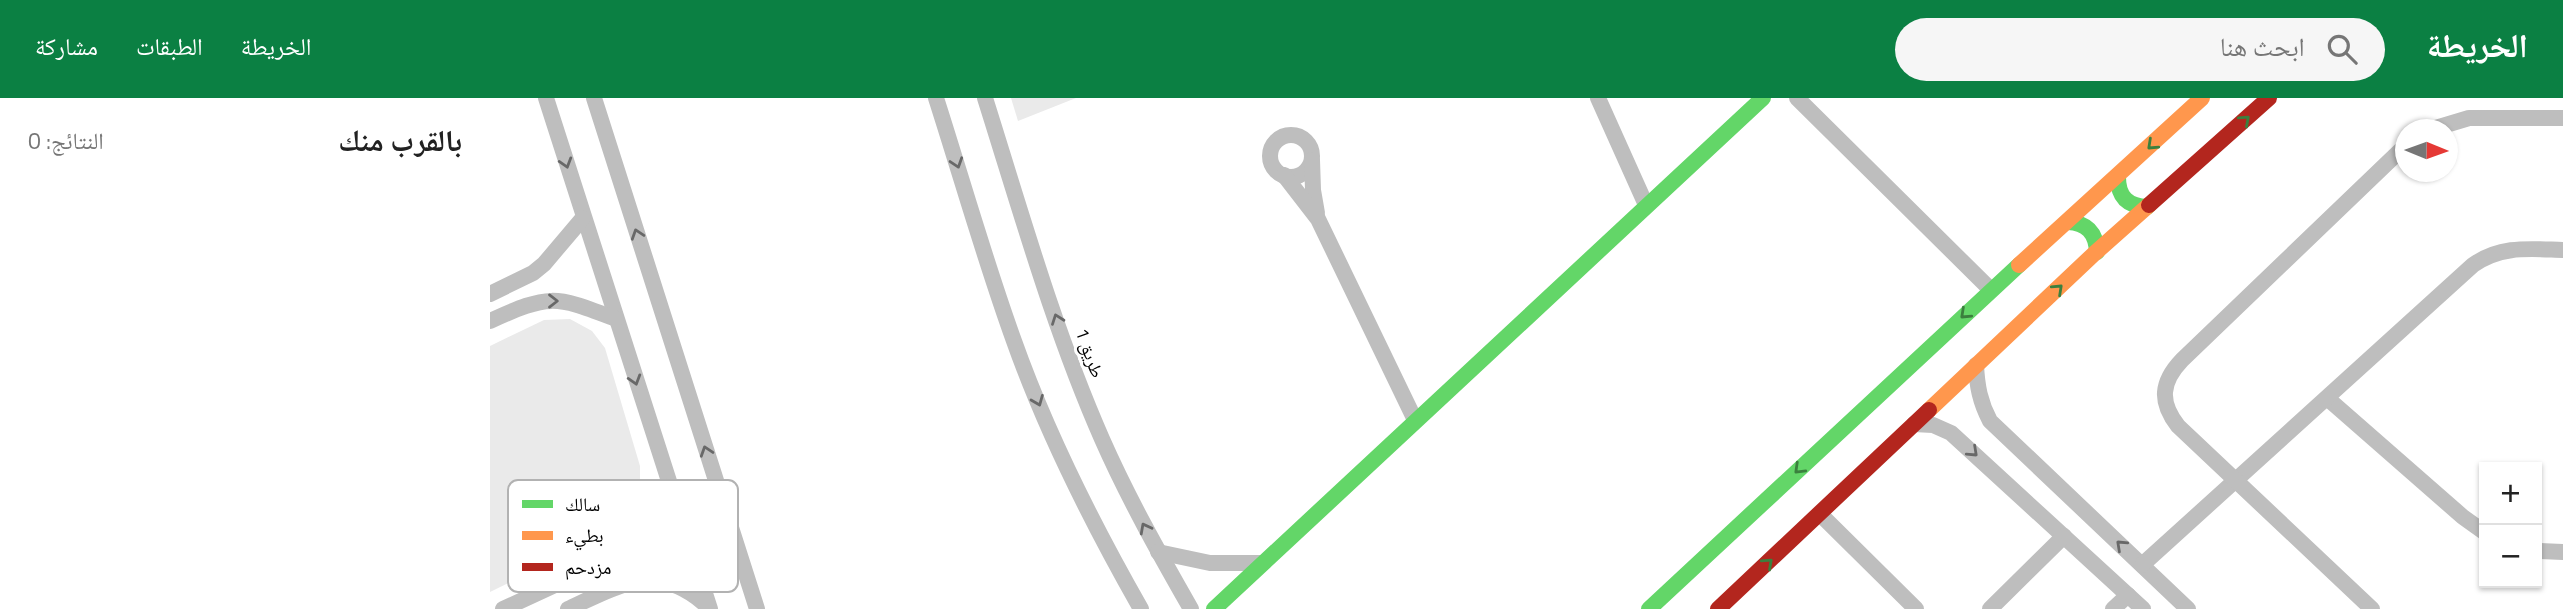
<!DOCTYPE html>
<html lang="ar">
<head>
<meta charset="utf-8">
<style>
	:root { --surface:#fff; --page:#f6f6f6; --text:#222; --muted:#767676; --line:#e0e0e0; --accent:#0b8043 }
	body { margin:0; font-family:"Titillium Web","Noto Naskh Arabic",sans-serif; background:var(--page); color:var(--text); direction:rtl }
	.controls { position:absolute; right:21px; bottom:21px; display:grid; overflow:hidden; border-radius:0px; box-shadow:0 2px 5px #0004 }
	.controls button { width:63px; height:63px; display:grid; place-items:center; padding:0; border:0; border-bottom:2px solid var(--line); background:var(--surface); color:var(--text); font:35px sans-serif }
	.compass { position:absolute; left:1905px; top:21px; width:63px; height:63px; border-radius:50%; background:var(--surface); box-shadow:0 2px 5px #0004; rotate:91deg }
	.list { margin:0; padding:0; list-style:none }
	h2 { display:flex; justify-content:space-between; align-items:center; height:91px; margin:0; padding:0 28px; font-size:30px }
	h2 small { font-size:23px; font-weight:400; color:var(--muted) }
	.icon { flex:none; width:38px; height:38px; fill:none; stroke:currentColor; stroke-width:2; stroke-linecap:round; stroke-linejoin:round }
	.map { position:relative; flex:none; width:2073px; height:511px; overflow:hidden; direction:ltr }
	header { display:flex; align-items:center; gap:42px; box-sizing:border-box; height:98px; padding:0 35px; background:var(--accent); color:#fff }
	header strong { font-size:33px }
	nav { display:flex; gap:38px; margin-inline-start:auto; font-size:24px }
	.search { width:490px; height:63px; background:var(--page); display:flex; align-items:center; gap:18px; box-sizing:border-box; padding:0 24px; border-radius:38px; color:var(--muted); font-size:26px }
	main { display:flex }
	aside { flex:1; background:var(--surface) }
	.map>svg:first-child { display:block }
	.green { fill:#eaeaea }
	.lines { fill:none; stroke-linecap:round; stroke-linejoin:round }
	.street { stroke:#bebebe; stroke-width:16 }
	.fast { stroke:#63d668; stroke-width:16 }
	.slow { stroke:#ff974d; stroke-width:16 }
	.jam { stroke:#b3261e; stroke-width:16 }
	.oneway { stroke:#3b803e }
	.oneway2 { stroke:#686868 }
	.labels { text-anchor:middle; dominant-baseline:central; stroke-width:6; stroke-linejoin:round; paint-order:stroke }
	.street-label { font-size:18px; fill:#000; stroke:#fff }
	.key { fill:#fff; stroke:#b2b2b2; stroke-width:2 }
	.key-label { font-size:19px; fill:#000 }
</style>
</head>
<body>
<header>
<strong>الخريطة</strong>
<div class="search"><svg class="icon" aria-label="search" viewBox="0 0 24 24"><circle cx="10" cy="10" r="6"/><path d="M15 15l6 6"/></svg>ابحث هنا</div>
<nav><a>الخريطة</a><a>الطبقات</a><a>مشاركة</a></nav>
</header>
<main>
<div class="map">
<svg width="2073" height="511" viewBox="0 0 2073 511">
	<rect width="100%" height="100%" fill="#fff"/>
	<g class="green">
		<path d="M521,0H586L528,23Z"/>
		<path d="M80,221L102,233L115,250L150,368V392L140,411L116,438L0,494V248L54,222Z"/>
	</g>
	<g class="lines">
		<g class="street">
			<path d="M56,0L220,511"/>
			<path d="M104,0L267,511"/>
			<path d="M446,0C472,81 495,163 524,243C557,336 602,425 651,511"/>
			<path d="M495,0C531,114 564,232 612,341C638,400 669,455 701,511"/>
			<path d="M1108,0L1156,107"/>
			<path d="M1307,0L1501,192"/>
			<path d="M1939,32L1979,20H2073"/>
			<circle cx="801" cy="58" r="21"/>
			<path d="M822,62L823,92L827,115"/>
			<path d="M794,77L828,121L925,322"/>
			<path d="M0,196L43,175L54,166L93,120"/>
			<path d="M0,223C61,195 65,198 126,221"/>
			<path d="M1486,267C1487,288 1490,304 1500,323L1698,511"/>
			<path d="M1837,300L1973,419L1994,434"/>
			<path d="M1424,326L1443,327L1461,335L1653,511"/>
			<path d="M1331,417L1426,511"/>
			<path d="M2047,453L2073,454"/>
			<path d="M668,454L720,465H770"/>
			<path d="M1652,467L1983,167C2011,147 2040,151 2073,152"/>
			<path d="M13,511L132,456C158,439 172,419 178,388"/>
			<path d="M78,511C131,486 169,463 218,509"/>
			<path d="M1500,511L1574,438"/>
			<path d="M1623,511L1638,497"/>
			<path d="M1882,511L1688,328C1669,304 1671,284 1692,262L1916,47"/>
		</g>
		<g class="fast">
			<path d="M1628,79C1628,99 1638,108 1657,109"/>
			<path d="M1578,124C1597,125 1606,135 1607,154"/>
			<path d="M724,511L1273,0"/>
			<path d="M1159,511L1529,167"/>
		</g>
		<g class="slow">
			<path d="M1529,167L1712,0"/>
			<path d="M1439,312L1605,155L1659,107"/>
		</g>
		<g class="jam">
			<path d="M1659,107L1779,0"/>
			<path d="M1228,511L1439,312"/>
		</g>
	</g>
	<defs><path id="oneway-chevron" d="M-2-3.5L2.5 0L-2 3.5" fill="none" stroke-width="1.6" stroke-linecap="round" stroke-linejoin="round" transform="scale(1.75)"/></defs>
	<g class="oneway">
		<use href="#oneway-chevron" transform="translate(1755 22) rotate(-42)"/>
		<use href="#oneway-chevron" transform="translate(1662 47) rotate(137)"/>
		<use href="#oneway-chevron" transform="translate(1568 191) rotate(-43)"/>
		<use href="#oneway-chevron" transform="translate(1475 216) rotate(137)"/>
		<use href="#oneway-chevron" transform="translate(1309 371) rotate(136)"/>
		<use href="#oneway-chevron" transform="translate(1278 465) rotate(-42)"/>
	</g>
	<g class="oneway2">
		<use href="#oneway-chevron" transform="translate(76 65) rotate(73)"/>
		<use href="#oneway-chevron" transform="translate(467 65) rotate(72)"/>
		<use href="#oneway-chevron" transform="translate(147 136) rotate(-108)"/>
		<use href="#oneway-chevron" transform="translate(63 203)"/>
		<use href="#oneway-chevron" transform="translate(567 221) rotate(-110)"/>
		<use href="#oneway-chevron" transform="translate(145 282) rotate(73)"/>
		<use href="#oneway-chevron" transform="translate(548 303) rotate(68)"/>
		<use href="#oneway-chevron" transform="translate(216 353) rotate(-108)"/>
		<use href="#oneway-chevron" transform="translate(1483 354) rotate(43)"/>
		<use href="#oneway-chevron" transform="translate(655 430) rotate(-118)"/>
		<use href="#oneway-chevron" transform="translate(1631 447) rotate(-137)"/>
	</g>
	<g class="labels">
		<g class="street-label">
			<text transform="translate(600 255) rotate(70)">طريق 1</text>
		</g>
	</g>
	<rect x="18" y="382" width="230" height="112" rx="10" class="key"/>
	<rect x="32" y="402" width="31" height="8" fill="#63d668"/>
	<rect x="32" y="433" width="31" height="9" fill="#ff974d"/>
	<rect x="32" y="465" width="31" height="8" fill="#b3261e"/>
	<g class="key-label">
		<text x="75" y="413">سالك</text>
		<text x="75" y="444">بطيء</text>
		<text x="75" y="476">مزدحم</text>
	</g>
</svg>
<div class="controls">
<button>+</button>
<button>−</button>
</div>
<svg class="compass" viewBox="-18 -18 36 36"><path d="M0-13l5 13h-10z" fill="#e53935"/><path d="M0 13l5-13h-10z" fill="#767676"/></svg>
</div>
<aside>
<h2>بالقرب منك<small>النتائج: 0</small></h2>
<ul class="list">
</ul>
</aside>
</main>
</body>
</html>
